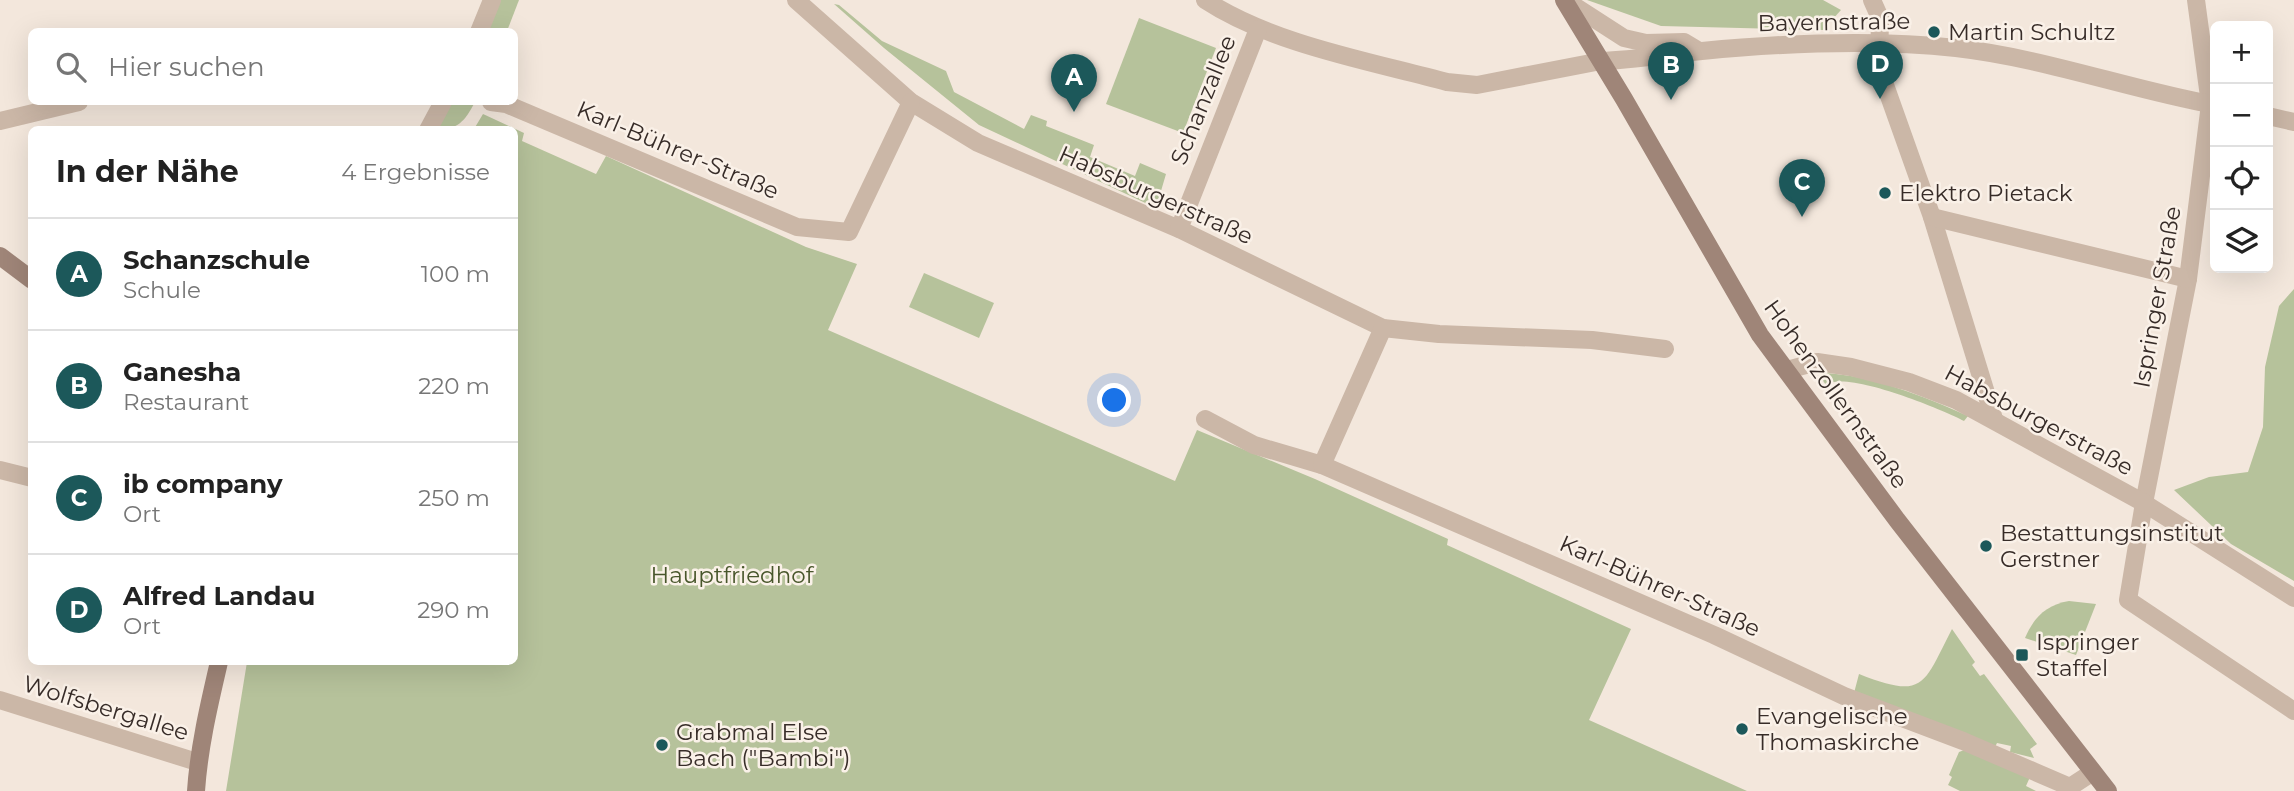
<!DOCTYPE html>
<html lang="de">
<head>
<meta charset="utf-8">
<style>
	:root { --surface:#fff; --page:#f6f6f6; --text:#222; --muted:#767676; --line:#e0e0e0; --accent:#1c585a }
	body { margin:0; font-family:Montserrat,sans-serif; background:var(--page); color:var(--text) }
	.controls { position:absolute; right:21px; top:21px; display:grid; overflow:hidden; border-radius:10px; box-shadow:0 7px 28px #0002 }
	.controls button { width:63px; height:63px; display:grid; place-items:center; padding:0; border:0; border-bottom:2px solid var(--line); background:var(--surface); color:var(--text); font:35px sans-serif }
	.you { position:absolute; left:1115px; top:401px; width:24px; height:24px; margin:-18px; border:5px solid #fff; border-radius:50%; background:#1a73e8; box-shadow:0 0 0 10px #1a73e833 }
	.badge { display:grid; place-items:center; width:46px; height:46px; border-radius:50%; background:var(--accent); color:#fff; font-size:23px; font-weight:700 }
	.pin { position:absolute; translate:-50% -58px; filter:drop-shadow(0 2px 4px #0008) }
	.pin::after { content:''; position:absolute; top:37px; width:24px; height:21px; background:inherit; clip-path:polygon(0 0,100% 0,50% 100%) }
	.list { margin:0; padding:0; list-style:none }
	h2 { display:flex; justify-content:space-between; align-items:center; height:91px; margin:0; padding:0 28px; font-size:30px }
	h2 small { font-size:23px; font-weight:400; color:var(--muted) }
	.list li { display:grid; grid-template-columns:46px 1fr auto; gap:21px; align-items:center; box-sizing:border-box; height:112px; padding:0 28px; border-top:2px solid var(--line) }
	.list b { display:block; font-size:26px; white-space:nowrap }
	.list p { margin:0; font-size:23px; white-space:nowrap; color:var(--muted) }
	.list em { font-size:23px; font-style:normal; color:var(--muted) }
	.icon { flex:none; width:38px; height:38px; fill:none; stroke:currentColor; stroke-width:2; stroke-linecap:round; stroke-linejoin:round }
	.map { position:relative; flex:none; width:2294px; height:791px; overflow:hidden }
	.search { position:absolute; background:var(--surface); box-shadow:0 7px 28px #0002; left:28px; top:28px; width:490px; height:77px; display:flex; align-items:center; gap:18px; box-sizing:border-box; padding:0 24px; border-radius:10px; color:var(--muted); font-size:26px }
	.panel { position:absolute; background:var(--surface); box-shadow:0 7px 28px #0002; left:28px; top:126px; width:490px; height:539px; border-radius:10px }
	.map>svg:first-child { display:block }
	.green { fill:#b6c29b }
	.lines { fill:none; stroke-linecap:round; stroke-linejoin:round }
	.minor { stroke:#cbb7a7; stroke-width:18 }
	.tertiary { stroke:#cbb7a7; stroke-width:18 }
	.secondary { stroke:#9f8578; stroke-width:18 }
	.poi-dot { fill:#1c585a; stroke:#faf1e8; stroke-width:2.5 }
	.labels { text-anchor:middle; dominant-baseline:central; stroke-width:5; stroke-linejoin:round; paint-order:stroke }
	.street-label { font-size:23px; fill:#372c28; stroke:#faf1e8 }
	.poi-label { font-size:23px; fill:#372c28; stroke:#faf1e8; text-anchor:start }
	.park-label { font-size:23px; fill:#48562b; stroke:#faf1e8 }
</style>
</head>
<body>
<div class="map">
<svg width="2294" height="791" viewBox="0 0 2294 791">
	<rect width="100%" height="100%" fill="#f3e7dc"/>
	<g class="green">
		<path d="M498,0H519L507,31L485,32Z"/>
		<path d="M1587,0H1823L1841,10L1823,30L1661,26Z"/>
		<path d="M834,4L839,5L882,41L946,71L954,92L1024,129L1031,115L1047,121L1046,126L1094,145L1090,157L1135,176L1140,163L1166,174L1156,208L979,125L884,48Z"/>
		<path d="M1139,18L1216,48L1183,133L1106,104Z"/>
		<path d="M450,102H475C464,122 459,129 435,130Z"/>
		<path d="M483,114L524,133L522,141L596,174L606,156L806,247L857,264L828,330L1175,481L1197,430L1315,479L1448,539L1447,545L1631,629L1589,720L1747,791H226L247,662H514V130L474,129Z"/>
		<path d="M924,273L994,303L979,338L909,307Z"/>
		<path d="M2294,289V581L2231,544L2174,490L2209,477L2248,472L2263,427L2265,367L2279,306Z"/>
		<path d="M1825,373C1874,376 1923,396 1968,416L1964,421C1941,409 1846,370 1826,385L1819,375Z"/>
		<path d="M2069,601L2096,604L2076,655L2025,638C2034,617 2046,605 2069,601Z"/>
		<path d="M1952,629L1975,662L1972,665L1980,676L1984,674L2037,744L2030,749L2034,758L2010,752L2011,746L1997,743L1995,747L1854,693L1859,674C1925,700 1923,685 1952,629Z"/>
		<path d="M1967,749L2030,777L2026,786L2036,791H1960L1948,785L1952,777L1949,775L1959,752Z"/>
	</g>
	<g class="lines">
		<g class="minor">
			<path d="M796,0L911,102L978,143L1179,229L1383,328L1439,334L1592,340L1665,349"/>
			<path d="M1205,0C1272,44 1369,61 1447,82L1477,85L1601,61"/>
			<path d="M1872,0L1880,18L1879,68L1932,217L1994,419"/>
			<path d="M2196,0L2210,104L2188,279L2144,503L2128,600L2294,711"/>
			<path d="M479,32L492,0"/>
			<path d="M491,102L506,104L797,227L849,232L911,102"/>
			<path d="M0,121L79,102"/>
			<path d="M428,130L443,102"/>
			<path d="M1932,217L2188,279"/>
			<path d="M1179,229L1258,29"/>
			<path d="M1787,370L1817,362L1851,367L1909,382L1956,400L2144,503L2294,598"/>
			<path d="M1205,419L1254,445L1322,465L1714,635L1844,696L1963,741L2070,787L2093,772"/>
			<path d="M1322,465L1383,328"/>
			<path d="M0,470L32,478"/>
			<path d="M0,700L197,762"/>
		</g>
		<g class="tertiary">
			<path d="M1565,0L1624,38L1646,43L1684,42L1699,51"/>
			<path d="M1601,61C1635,60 1668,54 1702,51C1785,43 1873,39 1956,48C2044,58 2128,89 2215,105"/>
			<path d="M2268,116L2294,122"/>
		</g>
		<g class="secondary">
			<path d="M1564,0L1624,99L1760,335L1897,520L2108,791"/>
			<path d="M0,256L32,280"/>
			<path d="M196,791C199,747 209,705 219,662"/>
		</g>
	</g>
	<g class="poi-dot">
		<circle cx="1934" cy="32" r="7"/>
		<circle cx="1885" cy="193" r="7"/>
		<circle cx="1986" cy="546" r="7"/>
		<rect x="2015" y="648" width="14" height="14" rx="3.5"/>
		<circle cx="1742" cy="729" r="7"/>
		<circle cx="662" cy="745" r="7"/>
	</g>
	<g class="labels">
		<g class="street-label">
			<text transform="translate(1834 22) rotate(-1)">Bayernstraße</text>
			<text transform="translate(1203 100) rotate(-68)">Schanzallee</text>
			<text transform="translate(678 150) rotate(23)">Karl-Bührer-Straße</text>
			<text transform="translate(1156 195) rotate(24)">Habsburgerstraße</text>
			<text transform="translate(2157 297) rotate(-80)">Ispringer Straße</text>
			<text transform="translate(1836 394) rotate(54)">Hohenzollernstraße</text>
			<text transform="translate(2039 420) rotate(28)">Habsburgerstraße</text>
			<text transform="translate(1660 586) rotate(24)">Karl-Bührer-Straße</text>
			<text transform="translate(106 708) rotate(17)">Wolfsbergallee</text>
		</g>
		<g class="poi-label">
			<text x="1948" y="32">Martin Schultz</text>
			<text x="1899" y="193">Elektro Pietack</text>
			<text x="2000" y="533">Bestattungsinstitut<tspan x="2000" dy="26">Gerstner</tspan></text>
			<text x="2036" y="642">Ispringer<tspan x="2036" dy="26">Staffel</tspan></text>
			<text x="1756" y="716">Evangelische<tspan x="1756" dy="26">Thomaskirche</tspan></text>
			<text x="676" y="732">Grabmal Else<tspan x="676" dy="26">Bach ("Bambi")</tspan></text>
		</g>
		<g class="park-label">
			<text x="732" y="575">Hauptfriedhof</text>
		</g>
	</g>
</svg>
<div class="controls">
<button>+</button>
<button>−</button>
<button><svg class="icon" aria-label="locate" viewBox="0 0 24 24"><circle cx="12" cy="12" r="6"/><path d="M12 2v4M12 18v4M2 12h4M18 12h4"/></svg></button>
<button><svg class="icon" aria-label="layers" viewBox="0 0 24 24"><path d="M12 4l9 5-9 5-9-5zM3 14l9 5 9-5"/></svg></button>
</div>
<div class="you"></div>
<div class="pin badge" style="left:1074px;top:112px">A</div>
<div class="pin badge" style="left:1671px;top:100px">B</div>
<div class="pin badge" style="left:1802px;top:217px">C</div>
<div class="pin badge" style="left:1880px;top:99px">D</div>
<div class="search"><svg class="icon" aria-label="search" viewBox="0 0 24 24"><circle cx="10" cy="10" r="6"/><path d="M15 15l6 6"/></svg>Hier suchen</div>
<section class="panel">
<h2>In der Nähe<small>4 Ergebnisse</small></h2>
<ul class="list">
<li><span class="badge">A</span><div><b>Schanzschule</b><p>Schule</p></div><em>100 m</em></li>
<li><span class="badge">B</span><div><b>Ganesha</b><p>Restaurant</p></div><em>220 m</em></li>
<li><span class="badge">C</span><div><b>ib company</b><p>Ort</p></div><em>250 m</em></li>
<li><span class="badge">D</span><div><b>Alfred Landau</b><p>Ort</p></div><em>290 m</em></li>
</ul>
</section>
</div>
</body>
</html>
